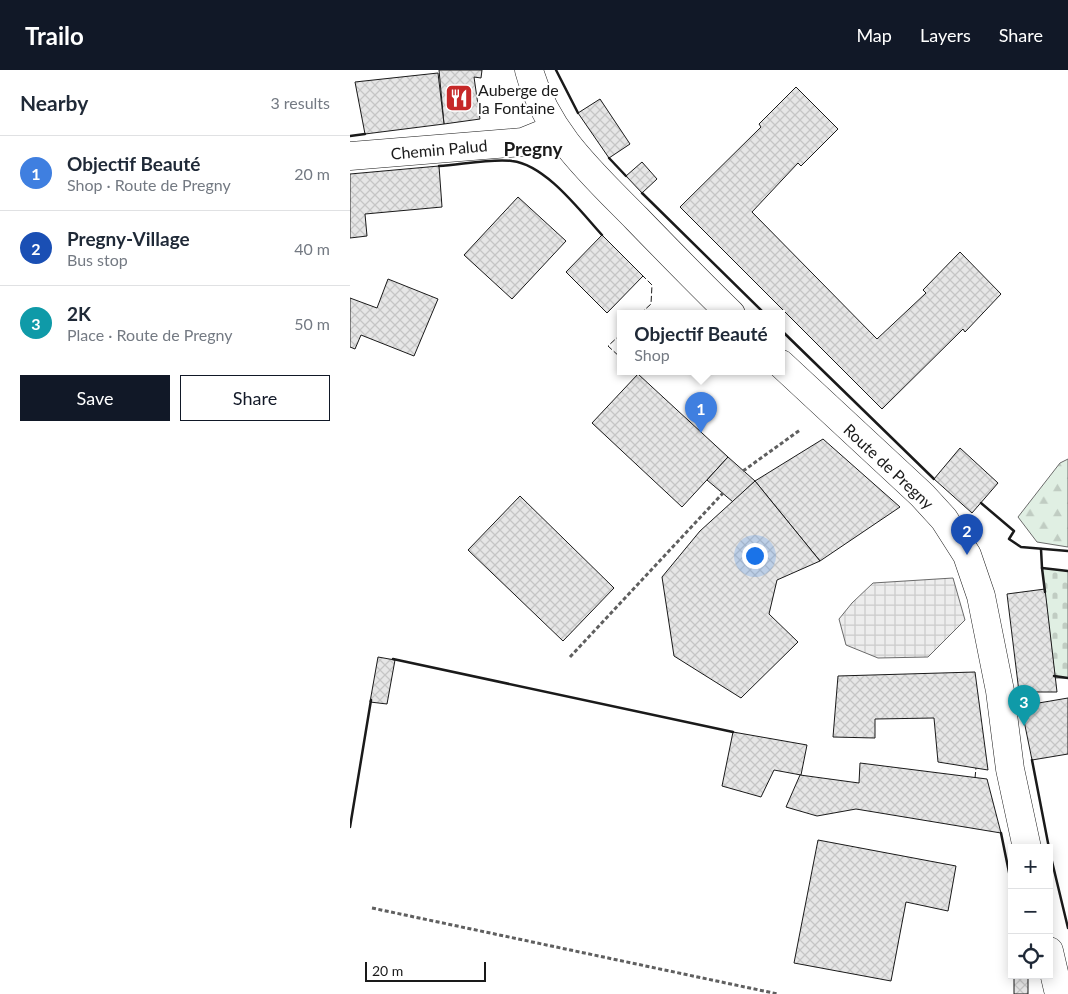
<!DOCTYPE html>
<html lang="en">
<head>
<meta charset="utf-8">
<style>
	:root { --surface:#fff; --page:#f2f2f3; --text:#1f2937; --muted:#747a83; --line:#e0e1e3; --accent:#111827 }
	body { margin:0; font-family:Lato,sans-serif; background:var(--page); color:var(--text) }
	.controls { position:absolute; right:15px; bottom:15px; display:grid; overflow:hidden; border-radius:0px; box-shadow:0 2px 12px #0003 }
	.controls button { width:45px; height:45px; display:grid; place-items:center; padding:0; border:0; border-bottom:1px solid var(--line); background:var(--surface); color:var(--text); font:25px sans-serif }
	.scale { position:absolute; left:15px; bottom:12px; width:121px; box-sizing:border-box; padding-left:5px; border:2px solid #1a1a1a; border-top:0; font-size:14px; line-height:18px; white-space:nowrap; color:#1a1a1a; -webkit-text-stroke:4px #fff; paint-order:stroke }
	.you { position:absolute; left:404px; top:485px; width:18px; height:18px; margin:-12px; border:4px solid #fff; border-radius:50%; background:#1a73e8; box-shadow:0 0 0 8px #1a73e833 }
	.badge { display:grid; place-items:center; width:32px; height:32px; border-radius:50%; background:var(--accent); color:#fff; font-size:16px; font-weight:700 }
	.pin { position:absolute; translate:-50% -41px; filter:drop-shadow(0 1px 2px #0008) }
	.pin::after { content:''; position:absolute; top:26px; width:18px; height:15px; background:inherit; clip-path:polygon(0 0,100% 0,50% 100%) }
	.popup { position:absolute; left:267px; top:240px; width:168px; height:65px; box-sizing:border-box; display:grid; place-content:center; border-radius:0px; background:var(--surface); filter:drop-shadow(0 1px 4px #0005); font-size:16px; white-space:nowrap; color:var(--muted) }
	.popup b { font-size:19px; color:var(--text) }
	.popup::after { content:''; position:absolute; left:50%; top:100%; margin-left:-10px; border:10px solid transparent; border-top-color:var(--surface) }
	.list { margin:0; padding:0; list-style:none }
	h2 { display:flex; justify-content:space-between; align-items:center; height:65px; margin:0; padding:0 20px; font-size:21px }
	h2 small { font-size:16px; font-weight:400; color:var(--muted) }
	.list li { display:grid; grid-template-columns:32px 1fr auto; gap:15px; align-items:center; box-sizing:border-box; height:75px; padding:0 20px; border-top:1px solid var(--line) }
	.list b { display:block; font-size:19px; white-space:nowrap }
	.list p { margin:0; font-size:16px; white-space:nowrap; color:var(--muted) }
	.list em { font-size:16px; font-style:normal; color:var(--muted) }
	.actions { display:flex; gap:10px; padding:15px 20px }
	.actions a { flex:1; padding:11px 0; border:1px solid var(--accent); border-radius:0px; text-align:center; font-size:18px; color:var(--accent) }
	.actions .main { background:var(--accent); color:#fff }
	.icon { flex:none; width:28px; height:28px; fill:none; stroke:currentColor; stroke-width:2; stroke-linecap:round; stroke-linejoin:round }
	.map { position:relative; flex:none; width:718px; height:924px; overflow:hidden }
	header { display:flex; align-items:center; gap:30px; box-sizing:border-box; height:70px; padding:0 25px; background:var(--accent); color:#fff }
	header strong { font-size:24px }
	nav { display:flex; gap:28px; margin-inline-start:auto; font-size:18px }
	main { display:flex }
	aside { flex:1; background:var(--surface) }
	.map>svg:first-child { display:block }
	.forest { fill:url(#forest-firs); stroke:#6a6a6a }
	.cemetery { fill:url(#cemetery-stones); stroke:#6a6a6a }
	.plaza { fill:url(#plaza-grid); stroke:#6a6a6a }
	.building { fill:url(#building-cross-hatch); stroke:#1a1a1a }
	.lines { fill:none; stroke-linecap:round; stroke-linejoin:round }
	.minor-casing { stroke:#1a1a1a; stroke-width:29 }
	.path { stroke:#5f5f5f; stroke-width:3; stroke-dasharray:4 2.5; stroke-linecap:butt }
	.minor { stroke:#fff; stroke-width:28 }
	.fence { stroke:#1a1a1a; stroke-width:1; stroke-dasharray:6 2.5; stroke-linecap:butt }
	.wall { stroke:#1a1a1a; stroke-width:2.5 }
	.labels { text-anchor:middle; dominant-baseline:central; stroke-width:4; stroke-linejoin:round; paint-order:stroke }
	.poi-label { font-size:16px; fill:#1a1a1a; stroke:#fff; text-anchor:start }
	.street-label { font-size:16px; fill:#1a1a1a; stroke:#fff }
	.quarter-label { font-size:19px; font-weight:bold; fill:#1a1a1a; stroke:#fff }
</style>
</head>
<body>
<header>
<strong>Trailo</strong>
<nav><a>Map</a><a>Layers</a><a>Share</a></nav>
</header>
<main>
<aside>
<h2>Nearby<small>3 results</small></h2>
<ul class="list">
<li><span class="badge" style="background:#3f7fe0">1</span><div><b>Objectif Beauté</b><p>Shop · Route de Pregny</p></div><em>20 m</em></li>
<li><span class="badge" style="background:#1a4fb4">2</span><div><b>Pregny-Village</b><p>Bus stop</p></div><em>40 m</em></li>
<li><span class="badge" style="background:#0f9aa8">3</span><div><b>2K</b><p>Place · Route de Pregny</p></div><em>50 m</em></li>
</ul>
<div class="actions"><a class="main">Save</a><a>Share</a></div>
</aside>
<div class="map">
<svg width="718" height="924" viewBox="0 0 718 924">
	<defs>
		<pattern id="forest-firs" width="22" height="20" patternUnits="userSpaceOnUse" patternTransform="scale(1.25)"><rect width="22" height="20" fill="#e0efe3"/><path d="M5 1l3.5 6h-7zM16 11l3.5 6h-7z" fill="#c0ccc2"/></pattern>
		<pattern id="cemetery-stones" width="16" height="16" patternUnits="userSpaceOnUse" patternTransform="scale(1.25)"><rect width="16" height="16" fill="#e0efe3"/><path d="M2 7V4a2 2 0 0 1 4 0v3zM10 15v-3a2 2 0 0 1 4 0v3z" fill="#c0ccc2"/></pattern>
		<pattern id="plaza-grid" width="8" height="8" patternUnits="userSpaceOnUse" patternTransform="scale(1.25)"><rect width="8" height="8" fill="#ededed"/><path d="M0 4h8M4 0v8" fill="none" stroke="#cbcbcb"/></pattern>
		<pattern id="building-cross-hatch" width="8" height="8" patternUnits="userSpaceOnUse" patternTransform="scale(1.25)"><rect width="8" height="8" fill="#e6e6e6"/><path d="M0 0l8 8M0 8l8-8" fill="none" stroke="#c5c5c5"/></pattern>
	</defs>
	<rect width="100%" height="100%" fill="#fff"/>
	<path class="forest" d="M718,389V477L687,472L668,447L710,393Z"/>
	<path class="cemetery" d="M692,498L718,501V608H705Z"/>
	<path class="plaza" d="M603,508L615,550L578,587L528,588L496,575L489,549L502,533L523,513Z"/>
	<g class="building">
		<path d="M89,0H132L131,8L124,7L130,49L94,54Z"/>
		<path d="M88,3L94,54L15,64L5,12Z"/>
		<path d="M446,17L488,59L451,96L448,93L402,142L527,269L576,223L573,220L610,182L651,224L615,262L613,259L532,339L330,137L411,57L409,54Z"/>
		<path d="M250,29L280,74L259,88L228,43Z"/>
		<path d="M292,92L307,109L292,123L276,106Z"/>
		<path d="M89,96L92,137L15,144L17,166L0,168V104Z"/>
		<path d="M168,127L216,171L162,229L114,185Z"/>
		<path d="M252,165L293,206L257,243L216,202Z"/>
		<path d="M38,209L88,229L64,286L11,265L5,279L0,277V228L27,238Z"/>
		<path d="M288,304L378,387L332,437L242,353Z"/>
		<path d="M473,369L550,437L470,491L405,411Z"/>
		<path d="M610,378L648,413L622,443L584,409Z"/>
		<path d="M378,387L405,411L383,432L357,410Z"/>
		<path d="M405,411L470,491L427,510L419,544L448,572L391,628L324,586L312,507L350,461Z"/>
		<path d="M170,426L264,518L213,571L118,480Z"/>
		<path d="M695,519L707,622H669L657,524Z"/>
		<path d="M28,587L45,590L37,634L20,632Z"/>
		<path d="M625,602L638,700L588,692L584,648L525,649V668L483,667L488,606Z"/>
		<path d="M718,628V684L682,690L671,636Z"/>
		<path d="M383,662L457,675L451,705L424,700L411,727L372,716Z"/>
		<path d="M510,693L637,709L651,763L506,739L467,746L436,737L450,705L509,713Z"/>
		<path d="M468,770L606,796L598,841L556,832L541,911L444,893Z"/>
		<rect x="664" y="905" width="14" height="19"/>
	</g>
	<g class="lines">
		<g class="minor-casing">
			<g id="minor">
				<path d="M179,0C196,63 243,104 287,149C318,181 349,213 381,244"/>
				<path d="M0,86L173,72L205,59"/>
				<path d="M431,294L572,425L594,449L617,485L631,526L650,621L660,699L677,778"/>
				<path d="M699,881L709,924"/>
			</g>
		</g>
		<g class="path">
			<path d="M393,401L450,360"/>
			<path d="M220,587L373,423"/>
			<path d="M22,838L428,924"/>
		</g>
		<use href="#minor" class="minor"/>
		<g class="fence">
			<path d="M290,244L301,234L302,215L293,206"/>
			<path d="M271,264L258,276L271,288"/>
			<path d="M625,708L626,698"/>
		</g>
		<g class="wall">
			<path d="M206,0L228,43"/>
			<path d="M0,66L15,64"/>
			<path d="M259,88L276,106"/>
			<path d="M89,96C109,95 143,88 162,91C196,95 230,141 252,165"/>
			<path d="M292,123L415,244"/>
			<path d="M431,260L584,409"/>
			<path d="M631,433L664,461L659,469L671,477L718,481"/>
			<path d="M691,479L692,498"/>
			<path d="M695,522L692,498L718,501"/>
			<path d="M43,589L383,662"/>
			<path d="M704,606L718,608"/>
			<path d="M669,622L671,636"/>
			<path d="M682,690L699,778"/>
			<path d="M0,757L21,630"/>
			<path d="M651,763L662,817"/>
			<path d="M699,779L718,858"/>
		</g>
	</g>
	<defs>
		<g id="restaurant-square" transform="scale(1.4375)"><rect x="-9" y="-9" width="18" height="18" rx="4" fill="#c62828" stroke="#fff"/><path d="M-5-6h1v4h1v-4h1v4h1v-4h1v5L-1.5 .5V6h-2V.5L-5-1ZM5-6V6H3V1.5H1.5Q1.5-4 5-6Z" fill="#fff"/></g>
	</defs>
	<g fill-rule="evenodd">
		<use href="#restaurant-square" x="109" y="28"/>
	</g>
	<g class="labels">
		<g class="poi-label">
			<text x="128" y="19">Auberge de<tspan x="128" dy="18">la Fontaine</tspan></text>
		</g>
		<g class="street-label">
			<text transform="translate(89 79) rotate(-5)">Chemin Palud</text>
			<text transform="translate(539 396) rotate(43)">Route de Pregny</text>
		</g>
		<g class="quarter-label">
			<text x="183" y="78">Pregny</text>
		</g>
	</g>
</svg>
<div class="controls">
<button>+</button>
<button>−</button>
<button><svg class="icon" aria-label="locate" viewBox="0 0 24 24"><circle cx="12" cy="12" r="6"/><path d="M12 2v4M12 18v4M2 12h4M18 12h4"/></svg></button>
</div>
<div class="scale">20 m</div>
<div class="you"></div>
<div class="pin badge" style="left:351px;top:363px;background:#3f7fe0">1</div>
<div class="popup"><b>Objectif Beauté</b>Shop</div>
<div class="pin badge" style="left:617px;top:485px;background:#1a4fb4">2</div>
<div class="pin badge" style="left:674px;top:656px;background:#0f9aa8">3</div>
</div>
</main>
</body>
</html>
